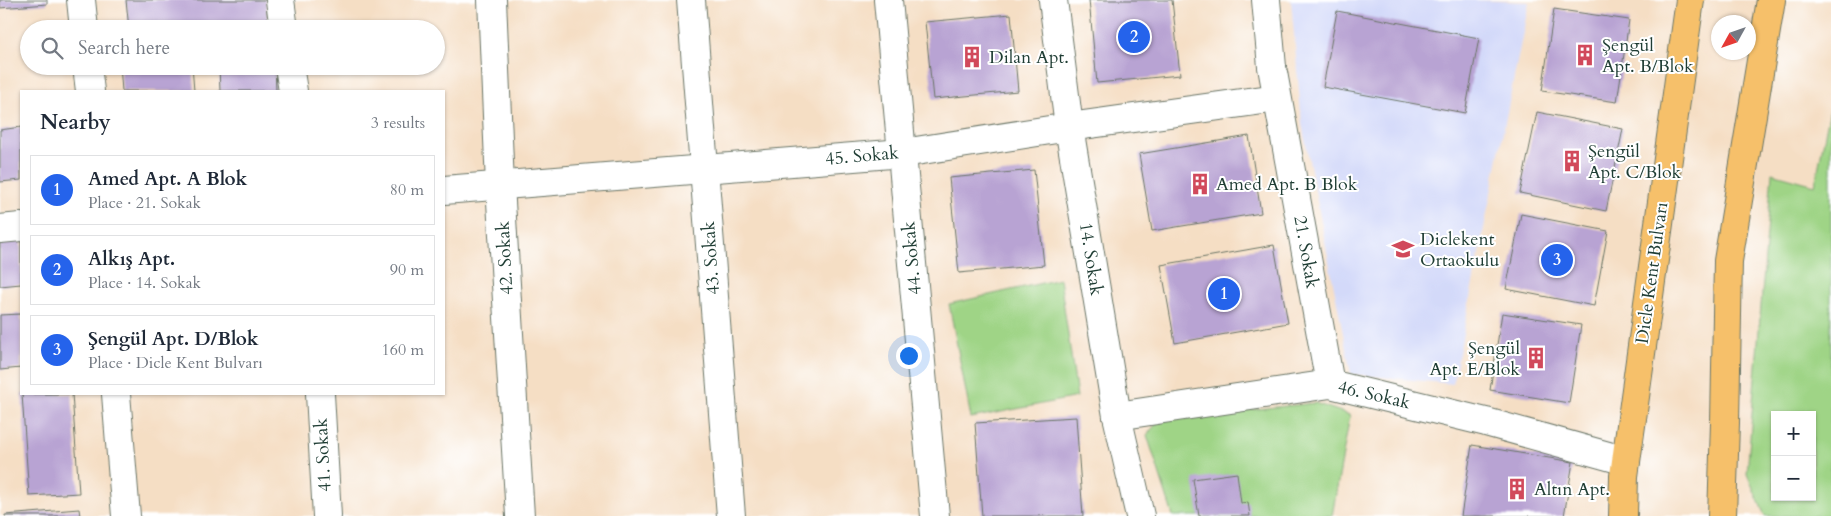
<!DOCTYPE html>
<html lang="en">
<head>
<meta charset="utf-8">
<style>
	:root { --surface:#fff; --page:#f6f6f7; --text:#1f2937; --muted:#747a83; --line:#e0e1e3; --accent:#2563eb }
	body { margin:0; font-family:Cardo,serif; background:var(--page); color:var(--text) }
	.controls { position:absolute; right:15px; bottom:15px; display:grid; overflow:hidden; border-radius:0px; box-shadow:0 1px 4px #0004 }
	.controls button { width:45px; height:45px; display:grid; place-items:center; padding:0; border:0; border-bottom:1px solid var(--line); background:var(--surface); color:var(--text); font:25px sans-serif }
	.compass { position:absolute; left:1711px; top:15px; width:45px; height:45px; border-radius:50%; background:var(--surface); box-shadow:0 1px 4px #0004; rotate:230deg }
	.you { position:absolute; left:908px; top:355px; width:18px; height:18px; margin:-12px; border:4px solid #fff; border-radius:50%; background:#1a73e8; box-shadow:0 0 0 8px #1a73e833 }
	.badge { display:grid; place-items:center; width:32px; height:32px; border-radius:50%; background:var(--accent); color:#fff; font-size:16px; font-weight:700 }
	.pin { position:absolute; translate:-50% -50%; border:2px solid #fff; box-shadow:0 1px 5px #0006 }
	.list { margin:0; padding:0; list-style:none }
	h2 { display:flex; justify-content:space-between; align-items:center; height:65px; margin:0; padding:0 20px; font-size:21px }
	h2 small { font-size:16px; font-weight:400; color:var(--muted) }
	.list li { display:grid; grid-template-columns:32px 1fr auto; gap:15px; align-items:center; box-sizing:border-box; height:70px; margin:0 10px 10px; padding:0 10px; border:1px solid var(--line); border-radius:0px }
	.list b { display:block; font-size:19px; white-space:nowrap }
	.list p { margin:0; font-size:16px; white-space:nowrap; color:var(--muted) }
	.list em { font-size:16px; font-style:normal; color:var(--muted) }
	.icon { flex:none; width:28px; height:28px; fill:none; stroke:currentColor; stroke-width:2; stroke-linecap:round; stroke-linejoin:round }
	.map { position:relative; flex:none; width:1831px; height:516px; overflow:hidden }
	.search { position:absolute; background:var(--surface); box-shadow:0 1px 4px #0004; left:20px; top:20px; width:425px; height:55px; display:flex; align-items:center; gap:12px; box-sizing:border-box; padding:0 18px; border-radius:28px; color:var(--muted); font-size:19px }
	.panel { position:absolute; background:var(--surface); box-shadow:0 1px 4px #0004; left:20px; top:90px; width:425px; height:305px; border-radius:0px }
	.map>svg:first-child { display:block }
	.built { fill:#d3d9f9 }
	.green { fill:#9fd486; stroke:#5f885d; fill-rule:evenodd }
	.building { fill:#b8a3d3 }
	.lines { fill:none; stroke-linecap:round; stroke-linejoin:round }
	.minor-casing { stroke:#6a7566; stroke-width:30 }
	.tertiary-casing { stroke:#6a7566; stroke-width:30 }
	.primary-casing { stroke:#6a7566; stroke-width:30 }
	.minor { stroke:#fff; stroke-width:28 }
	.tertiary { stroke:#fff; stroke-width:28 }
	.primary { stroke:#f6c06b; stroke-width:28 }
	.labels { text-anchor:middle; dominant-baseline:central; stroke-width:4; stroke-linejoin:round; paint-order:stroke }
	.poi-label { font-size:18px; fill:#1f3d34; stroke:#fff; text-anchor:start }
	.street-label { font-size:18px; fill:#1f3d34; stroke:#fff }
</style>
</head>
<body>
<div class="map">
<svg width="1831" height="516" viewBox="0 0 1831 516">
	<rect width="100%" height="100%" fill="#fff"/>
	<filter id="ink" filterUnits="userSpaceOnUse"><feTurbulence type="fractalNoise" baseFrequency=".02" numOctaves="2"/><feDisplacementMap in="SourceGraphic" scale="10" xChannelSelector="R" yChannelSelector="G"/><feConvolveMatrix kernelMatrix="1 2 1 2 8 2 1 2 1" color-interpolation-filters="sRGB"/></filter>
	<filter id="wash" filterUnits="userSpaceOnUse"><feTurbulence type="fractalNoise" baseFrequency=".0096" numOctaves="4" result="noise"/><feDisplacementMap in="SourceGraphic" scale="20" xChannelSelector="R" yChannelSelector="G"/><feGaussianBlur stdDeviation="1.12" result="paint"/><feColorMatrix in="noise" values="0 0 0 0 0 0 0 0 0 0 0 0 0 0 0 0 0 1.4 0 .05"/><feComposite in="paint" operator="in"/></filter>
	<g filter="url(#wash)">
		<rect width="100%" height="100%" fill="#f5dec4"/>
		<path class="built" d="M1291,0H1474L1529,2L1453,384L1351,374L1302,124Z"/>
		<g class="green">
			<path d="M1831,104V516H1765L1747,474L1772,173L1815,185ZM1775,415H1812V497H1775Z"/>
			<path d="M1060,279L1077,397L971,418L949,304Z"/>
			<path d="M1315,403L1350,415L1332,516H1173L1147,435L1160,419Z"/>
		</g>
		<g id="blocks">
			<g class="building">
				<path d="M0,0H47V4L0,8Z"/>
				<path d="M126,0H266L268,23L214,29H129Z"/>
				<path d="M1089,0H1172L1180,75L1097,83Z"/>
				<path d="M1554,9L1629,20L1617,102L1542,91Z"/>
				<path d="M1337,11L1479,38L1465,113L1323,87Z"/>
				<path d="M1011,14L1018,91L933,99L925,22Z"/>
				<path d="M120,66H192L194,91H122Z"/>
				<path d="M219,66H275L276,91H220Z"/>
				<path d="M1537,112L1623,129L1606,211L1520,193Z"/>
				<path d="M21,127V180L0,182V130Z"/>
				<path d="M1249,136L1261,213L1152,231L1139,154Z"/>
				<path d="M1034,170L1044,265L959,273L949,178Z"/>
				<path d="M1521,214L1608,231L1594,306L1506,289Z"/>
				<path d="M21,236V284L0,286V238Z"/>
				<path d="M1274,245L1288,323L1175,343L1161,265Z"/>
				<path d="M1502,313L1581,325L1569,403L1490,390Z"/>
				<path d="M21,314V368L0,370V315Z"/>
				<path d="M22,394H72L79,493L29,496Z"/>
				<path d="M1076,417L1083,516H982L975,423Z"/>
				<path d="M1472,445L1573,462L1564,516H1461Z"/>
				<path d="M1237,473L1241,503L1248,502L1250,516H1199L1193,479Z"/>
				<path d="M79,509L80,516H5V515Z"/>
			</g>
		</g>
	</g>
	<g filter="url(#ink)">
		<use href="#blocks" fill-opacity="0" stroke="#6a7566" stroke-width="1"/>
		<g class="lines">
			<g class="minor-casing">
				<g id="minor">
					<path d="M280,0L284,29"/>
					<path d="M492,0L500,185L520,516"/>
					<path d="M691,0L731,516"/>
					<path d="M888,0L935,516"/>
					<path d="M1053,0L1069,127L1117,416L1140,516"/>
					<path d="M1266,0L1272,67L1330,384"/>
					<path d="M289,66L293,91"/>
					<path d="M444,190L903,153L1069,127L1277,98"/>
					<path d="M0,229L21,227"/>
					<path d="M320,394L327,516"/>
					<path d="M1117,416L1330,384L1486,422L1626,461"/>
				</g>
			</g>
			<g class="tertiary-casing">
				<g id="tertiary">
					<path d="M81,0L84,29"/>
					<path d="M87,66L90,91"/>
					<path d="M116,394L126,516"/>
				</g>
			</g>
			<g class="primary-casing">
				<g id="primary">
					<path d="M1623,516L1624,476L1690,0"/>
					<path d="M1722,516L1725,423L1728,261L1771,0"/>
				</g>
			</g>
			<use href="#minor" class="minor"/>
			<use href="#tertiary" class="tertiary"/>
			<use href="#primary" class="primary"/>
		</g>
	</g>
	<defs>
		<g id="building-bare" transform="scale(1.725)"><path d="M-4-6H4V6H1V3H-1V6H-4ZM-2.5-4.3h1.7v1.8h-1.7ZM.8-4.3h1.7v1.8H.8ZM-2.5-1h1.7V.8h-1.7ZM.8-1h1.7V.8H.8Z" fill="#d1495b" stroke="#fff" stroke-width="2.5" paint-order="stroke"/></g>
		<g id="school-bare" transform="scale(1.725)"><path d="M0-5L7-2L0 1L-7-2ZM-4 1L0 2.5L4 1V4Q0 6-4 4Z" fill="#d1495b" stroke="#fff" stroke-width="2.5" paint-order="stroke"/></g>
	</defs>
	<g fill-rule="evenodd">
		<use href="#building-bare" x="1585" y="55"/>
		<use href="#building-bare" x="972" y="57"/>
		<use href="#building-bare" x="1572" y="161"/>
		<use href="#building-bare" x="1200" y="184"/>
		<use href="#school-bare" x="1403" y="249"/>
		<use href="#building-bare" x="1536" y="358"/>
		<use href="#building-bare" x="1517" y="489"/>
	</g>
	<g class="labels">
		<g class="poi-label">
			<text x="1602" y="45">Şengül<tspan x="1602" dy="21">Apt. B/Blok</tspan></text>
			<text x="989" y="57">Dilan Apt.</text>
			<text x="1588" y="151">Şengül<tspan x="1588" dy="21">Apt. C/Blok</tspan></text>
			<text x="1216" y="184">Amed Apt. B Blok</text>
			<text x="1420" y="239">Diclekent<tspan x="1420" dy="21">Ortaokulu</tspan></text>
			<text x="1520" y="348" text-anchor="end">Şengül<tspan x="1520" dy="21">Apt. E/Blok</tspan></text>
			<text x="1534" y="489">Altın Apt.</text>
		</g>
		<g class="street-label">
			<text transform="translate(862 156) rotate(-5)">45. Sokak</text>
			<text transform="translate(1306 252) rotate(80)">21. Sokak</text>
			<text transform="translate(505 258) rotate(-93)">42. Sokak</text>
			<text transform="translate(711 258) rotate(-94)">43. Sokak</text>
			<text transform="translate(912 258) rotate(-95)">44. Sokak</text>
			<text transform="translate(1091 259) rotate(81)">14. Sokak</text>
			<text transform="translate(1652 273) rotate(-82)">Dicle Kent Bulvarı</text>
			<text transform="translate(1374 395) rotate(13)">46. Sokak</text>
			<text transform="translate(323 455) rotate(-93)">41. Sokak</text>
		</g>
	</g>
</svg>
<div class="controls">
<button>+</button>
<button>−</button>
</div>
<svg class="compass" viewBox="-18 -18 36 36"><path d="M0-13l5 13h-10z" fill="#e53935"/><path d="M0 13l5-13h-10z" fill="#747a83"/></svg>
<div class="you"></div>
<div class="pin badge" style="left:1224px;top:294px">1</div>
<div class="pin badge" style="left:1134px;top:37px">2</div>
<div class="pin badge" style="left:1557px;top:260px">3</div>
<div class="search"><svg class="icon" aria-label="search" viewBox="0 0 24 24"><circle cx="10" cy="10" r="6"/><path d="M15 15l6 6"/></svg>Search here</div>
<section class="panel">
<h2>Nearby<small>3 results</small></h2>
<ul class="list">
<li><span class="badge">1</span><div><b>Amed Apt. A Blok</b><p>Place · 21. Sokak</p></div><em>80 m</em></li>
<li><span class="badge">2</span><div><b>Alkış Apt.</b><p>Place · 14. Sokak</p></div><em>90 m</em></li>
<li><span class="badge">3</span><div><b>Şengül Apt. D/Blok</b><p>Place · Dicle Kent Bulvarı</p></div><em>160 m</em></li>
</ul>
</section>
</div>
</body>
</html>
